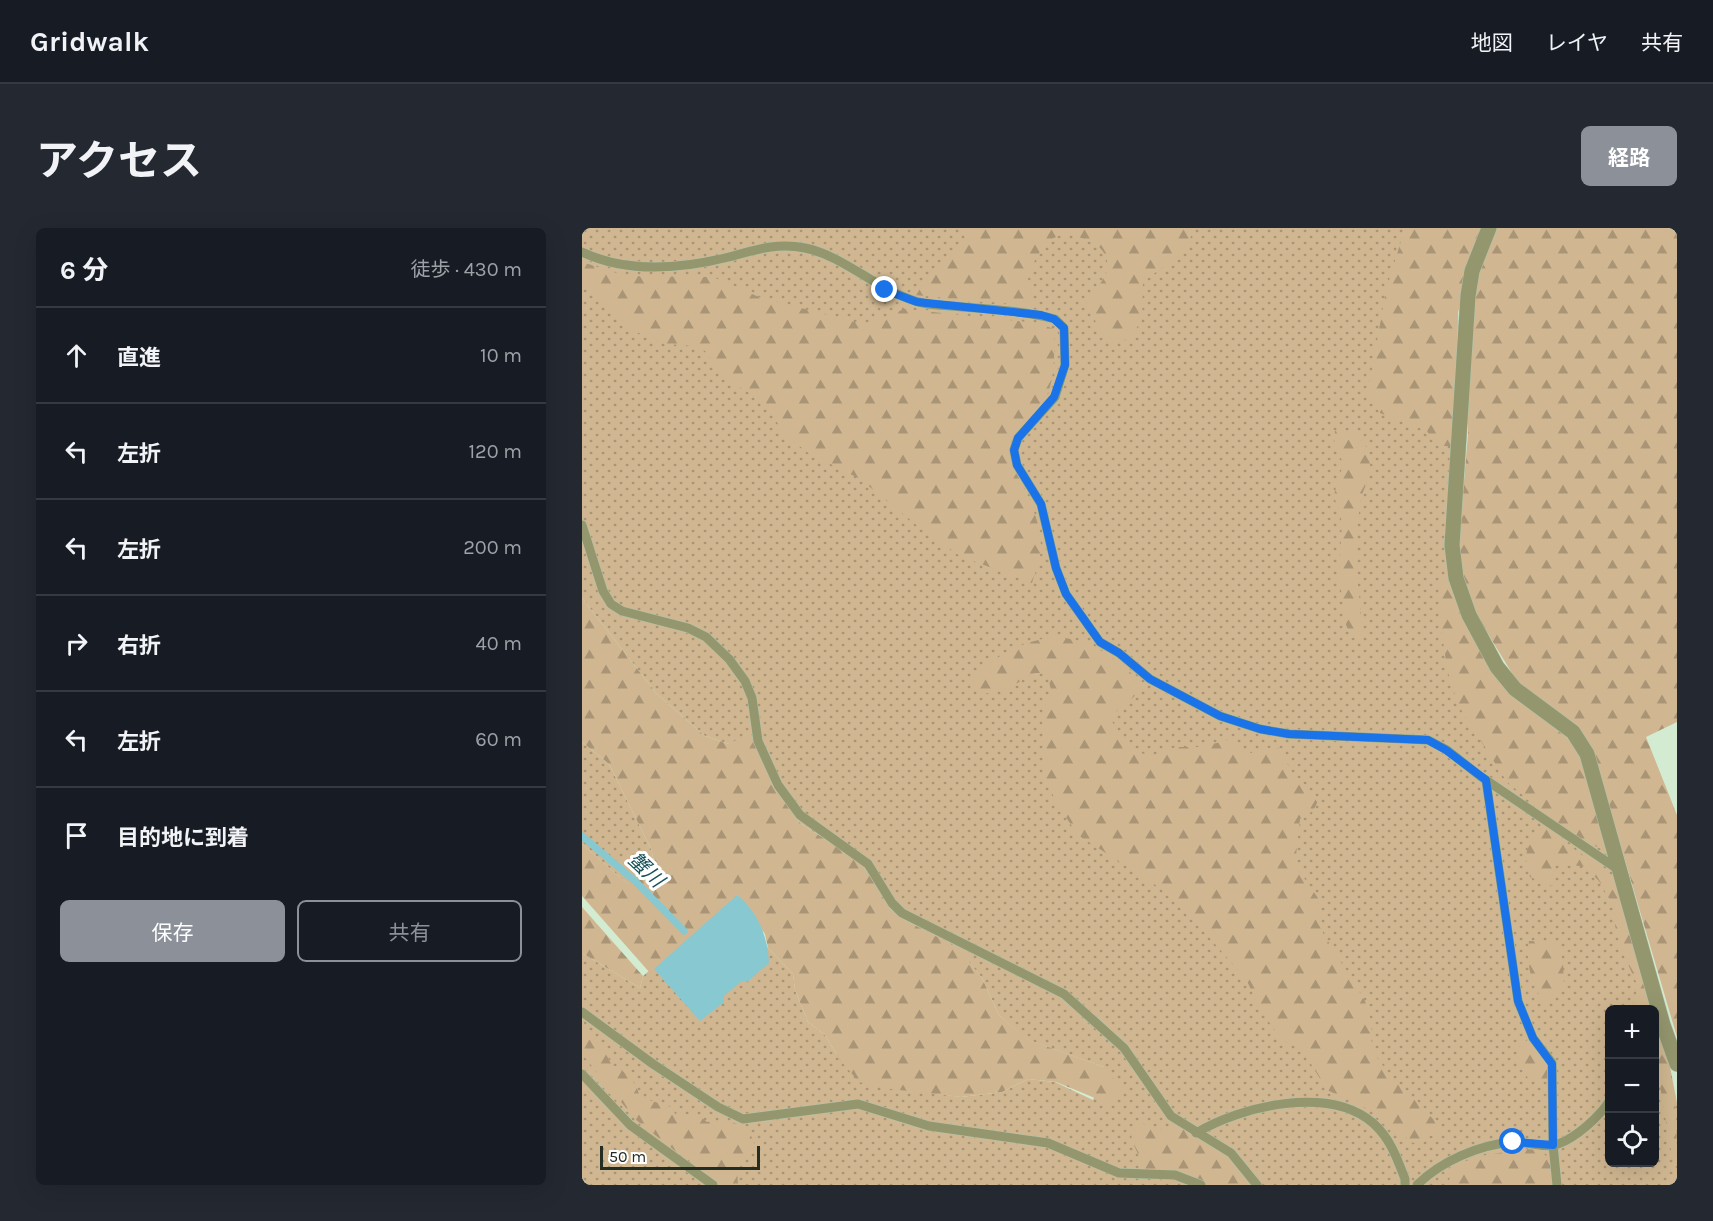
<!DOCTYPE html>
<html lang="ja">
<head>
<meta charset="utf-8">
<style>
	:root { --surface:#171b24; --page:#242831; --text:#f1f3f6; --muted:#9ea1a6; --line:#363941; --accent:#8c9099 }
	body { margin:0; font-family:Karla,"Noto Sans JP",sans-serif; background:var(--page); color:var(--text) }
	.controls { position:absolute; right:18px; bottom:18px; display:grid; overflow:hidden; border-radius:9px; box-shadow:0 6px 24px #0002 }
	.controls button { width:54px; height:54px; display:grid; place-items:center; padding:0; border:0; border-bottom:2px solid var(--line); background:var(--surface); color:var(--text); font:30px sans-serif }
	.scale { position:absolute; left:18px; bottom:15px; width:160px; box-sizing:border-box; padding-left:6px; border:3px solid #242d24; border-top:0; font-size:16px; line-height:21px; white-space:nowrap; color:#242d24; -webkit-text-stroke:4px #fff; paint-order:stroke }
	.stop { position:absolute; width:18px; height:18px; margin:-14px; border:4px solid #1a73e8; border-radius:50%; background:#fff }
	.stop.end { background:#1a73e8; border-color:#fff; box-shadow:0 2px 6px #0008 }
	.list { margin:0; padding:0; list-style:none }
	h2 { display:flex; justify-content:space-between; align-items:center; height:78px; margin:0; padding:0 24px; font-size:26px }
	h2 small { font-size:20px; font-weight:400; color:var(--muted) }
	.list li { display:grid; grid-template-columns:39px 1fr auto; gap:18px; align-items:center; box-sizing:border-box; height:96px; padding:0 24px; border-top:2px solid var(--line) }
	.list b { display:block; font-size:22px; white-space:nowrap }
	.list em { font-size:20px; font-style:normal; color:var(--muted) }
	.actions { display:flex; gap:12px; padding:18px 24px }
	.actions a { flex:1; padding:14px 0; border:2px solid var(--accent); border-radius:9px; text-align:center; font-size:21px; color:var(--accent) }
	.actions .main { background:var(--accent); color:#fff }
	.icon { flex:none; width:33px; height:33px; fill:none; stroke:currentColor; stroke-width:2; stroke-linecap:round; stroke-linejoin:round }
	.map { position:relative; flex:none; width:1095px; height:957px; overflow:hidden; border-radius:9px }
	header { display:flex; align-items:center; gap:36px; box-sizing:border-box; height:84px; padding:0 30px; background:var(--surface); border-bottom:2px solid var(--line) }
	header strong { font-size:28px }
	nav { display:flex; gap:33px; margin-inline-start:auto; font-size:21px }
	.intro { display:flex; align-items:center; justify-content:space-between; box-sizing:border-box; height:144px; padding:0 36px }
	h1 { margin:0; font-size:42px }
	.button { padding:15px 27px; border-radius:9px; background:var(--accent); color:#fff; font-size:21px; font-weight:700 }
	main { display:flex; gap:36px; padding:0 36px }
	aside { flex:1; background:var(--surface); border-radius:9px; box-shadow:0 6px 24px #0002 }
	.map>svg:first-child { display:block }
	.green { fill:url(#green-dots) }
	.forest { fill:url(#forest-firs) }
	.water { fill:#87c8d1 }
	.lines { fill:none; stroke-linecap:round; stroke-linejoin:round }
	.stream { stroke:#87c8d1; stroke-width:7 }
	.service-casing { stroke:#b0c5ae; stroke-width:10 }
	.minor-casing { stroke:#b0c5ae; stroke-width:16 }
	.service { stroke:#94966e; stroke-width:9 }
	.minor { stroke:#94966e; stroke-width:15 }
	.route { stroke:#1a73e8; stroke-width:8 }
	.labels { text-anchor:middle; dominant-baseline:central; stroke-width:6; stroke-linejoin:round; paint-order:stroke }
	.water-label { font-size:20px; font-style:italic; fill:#185058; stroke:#fff }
</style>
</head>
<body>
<header>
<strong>Gridwalk</strong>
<nav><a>地図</a><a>レイヤ</a><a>共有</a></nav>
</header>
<div class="intro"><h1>アクセス</h1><a class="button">経路</a></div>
<main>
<aside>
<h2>6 分<small>徒歩 · 430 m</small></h2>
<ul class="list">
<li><svg class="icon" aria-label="ahead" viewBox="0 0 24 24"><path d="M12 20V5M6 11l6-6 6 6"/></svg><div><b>直進</b></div><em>10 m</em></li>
<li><svg class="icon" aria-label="left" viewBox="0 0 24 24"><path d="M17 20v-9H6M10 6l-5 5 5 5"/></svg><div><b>左折</b></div><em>120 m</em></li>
<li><svg class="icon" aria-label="left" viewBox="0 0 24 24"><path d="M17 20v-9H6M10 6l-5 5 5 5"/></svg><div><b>左折</b></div><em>200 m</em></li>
<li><svg class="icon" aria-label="right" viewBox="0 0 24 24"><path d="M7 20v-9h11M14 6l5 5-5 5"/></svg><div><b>右折</b></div><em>40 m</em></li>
<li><svg class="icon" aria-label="left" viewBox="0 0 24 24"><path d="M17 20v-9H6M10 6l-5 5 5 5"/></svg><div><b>左折</b></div><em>60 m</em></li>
<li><svg class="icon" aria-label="arrive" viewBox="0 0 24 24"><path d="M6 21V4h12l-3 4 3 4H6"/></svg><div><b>目的地に到着</b></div></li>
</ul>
<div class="actions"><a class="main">保存</a><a>共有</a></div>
</aside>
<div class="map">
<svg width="1095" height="957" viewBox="0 0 1095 957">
	<defs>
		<pattern id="green-dots" width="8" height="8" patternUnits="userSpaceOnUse" patternTransform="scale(1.5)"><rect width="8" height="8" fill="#d0b791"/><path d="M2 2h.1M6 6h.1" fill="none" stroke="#a99576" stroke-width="1.8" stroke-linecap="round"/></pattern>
		<pattern id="forest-firs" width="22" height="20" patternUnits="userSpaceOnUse" patternTransform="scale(1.5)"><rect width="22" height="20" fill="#d0b791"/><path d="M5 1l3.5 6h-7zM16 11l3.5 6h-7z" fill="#a99576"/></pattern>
	</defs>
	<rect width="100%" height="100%" fill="#d3ebd1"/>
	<g class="green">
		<path d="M0,0H902L886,44L876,84L865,318L929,467L997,523L1070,781L1028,782V934H1072L1073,790L1086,828L1095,875V957H0V725L58,760L61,748L155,667L186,720L211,746L213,762L226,794L243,807L258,832L349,865L379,869L420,864L446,851L473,854L511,872L522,839L443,811L417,787L400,750L376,721L323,692L309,681L278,633L219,596L191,558L173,513L147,516L123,508L75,466L0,370Z"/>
		<path d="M0,514L27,536L69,621L75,646L47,657L0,616Z"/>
	</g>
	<g class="forest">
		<path d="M386,0H611L606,20L561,54L560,91L548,111L528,114L517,101L505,75C510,65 523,52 525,42C529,16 501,10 482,5L464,14L453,32L446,51L452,78L332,67C354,38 374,39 386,0Z"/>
		<path d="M823,0H902L886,44L876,84L874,219L853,217L845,203L798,185L786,164L804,62Z"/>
		<path d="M913,0H1095V494L1064,509L1095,587V809L1011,524L936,455L895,388L881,354L876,322L886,206L885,150L891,62Z"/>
		<path d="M0,34L44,48L131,49L177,69L284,97L322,81L455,95L472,101C472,129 475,160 455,183C445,196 434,205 425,220C435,255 464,290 458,328C457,337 452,347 450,355L378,328L337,299L278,251L225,224L201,205L185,176L143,150L123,123L115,118L83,116L52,103L0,53Z"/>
		<path d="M753,203L771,204L786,221L789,244L779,269L775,301V348L781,406L770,410L764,397L757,348L760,294L752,268L756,250L762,236L752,218Z"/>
		<path d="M866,348L929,467L980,504L997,523L1027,624L994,610L925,554L876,477L865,441L858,391L857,351Z"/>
		<path d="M0,370L75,466L123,508L147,516L165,506L173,513L191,558L219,596L278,633L309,681L323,692L376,720L400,750L417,787L444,811L522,839L542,864L530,877L474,854L446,851L420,864L379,869L309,861L277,854L258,832L243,807L226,794L213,762L211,746L186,720L183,706L155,667L68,745L0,668V616L46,656L75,645L69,621L27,536L0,514Z"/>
		<path d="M473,408C518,415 529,428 562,456C553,472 540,476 528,490L544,516L567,529L594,519H620L649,511L669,525L695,518L710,544L737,571L731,583L718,591L713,637L736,670L741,705L783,773L790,796L789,811L793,827L809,848L851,891L858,904L831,915L790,883L745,862L721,823L699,811L678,781L664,751L625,707L578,660L496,607L475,576L463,550L460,487L469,462L465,445H453L428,459L399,467L388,456C416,424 432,417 473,408Z"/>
		<path d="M964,599L1033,653L1070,781H1050L1056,758L1038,719L1033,697L1032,679L1017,653L1003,639L973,634V653L970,658L948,649C940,628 944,612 964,599Z"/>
		<path d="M0,679L61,748L58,760L0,725Z"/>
		<path d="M947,713L975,714L981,733L982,758L964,776C950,761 943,733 947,713Z"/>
		<path d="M0,792L14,816L24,824L29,836C45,844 53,852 58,869L89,879L94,887L115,886L125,894C147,891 168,894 173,919L155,942L156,957H136L53,891L0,826Z"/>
		<path d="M948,810L965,834L967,853H948L934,833L938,818Z"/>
		<path d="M1072,810H1077C1095,851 1095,893 1095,936L1088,919L1078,857L1073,849Z"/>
		<path d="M560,895L572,903L598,899L646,926L672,957H628L595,943L563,941L549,911L553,897Z"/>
		<path d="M942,921L959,922L968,933L972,957H865L873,937L898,928Z"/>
	</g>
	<path class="water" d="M155,667C176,684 186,709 187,735L165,754L160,753L142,768V774L118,793L72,741Z"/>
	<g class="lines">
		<path class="stream" d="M0,608L54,654L102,703"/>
		<g class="service-casing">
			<g id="service">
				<path d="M0,24C46,46 99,41 147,29C173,22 195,14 223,20C262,28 294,61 333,73C344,77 357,77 369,78C403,81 439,82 473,91L482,100L483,137L473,169L436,210L432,222L435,237L459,276L474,340L484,366L518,414L537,425L568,451L638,488L678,501L707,506L846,512L865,522L898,548L1037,642"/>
				<path d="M0,297L21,363L29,376L40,383L106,400L124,409L147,431L163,453L170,470L176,513L196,557L218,587L286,636L310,675L320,685L482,766L542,820L589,888L649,925L675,957"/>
				<path d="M904,552L936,773L951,810L970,835L971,917L975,957"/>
				<path d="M0,784L71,836L136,879L161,891L276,876L347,898L466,915L537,945L593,947L619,957"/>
				<path d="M0,846L48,897L131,957"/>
				<path d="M614,905C659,878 747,857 791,895C808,910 815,930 823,951V957"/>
				<path d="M835,957C859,933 897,917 930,914C944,913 963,921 976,916C994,910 1019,887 1028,872"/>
			</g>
		</g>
		<g class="minor-casing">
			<path id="minor" d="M907,0L890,43L886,68L870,317L874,350L887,387L915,439L933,461L991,504L1005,526L1081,797L1095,836"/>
		</g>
		<use href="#service" class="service"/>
		<use href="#minor" class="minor"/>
	</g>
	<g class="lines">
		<path class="route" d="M303,62L335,74L459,87L472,91L482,100L483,137L472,169L436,210L432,222L435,237L459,276L474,340L484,366L518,414L537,425L568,451L638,488L678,501L707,506L846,512L864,522L904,552L936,773L951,810L970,836L971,917L931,914"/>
	</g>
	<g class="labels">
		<g class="water-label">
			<text transform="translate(64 642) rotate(43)">蟹川</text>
		</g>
	</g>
</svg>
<div class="controls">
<button>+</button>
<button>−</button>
<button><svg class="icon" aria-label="locate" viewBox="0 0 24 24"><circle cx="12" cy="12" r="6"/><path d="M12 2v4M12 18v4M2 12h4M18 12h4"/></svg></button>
</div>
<div class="scale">50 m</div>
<div class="stop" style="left:931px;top:914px"></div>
<div class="stop end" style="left:303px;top:62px"></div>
</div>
</main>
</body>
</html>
